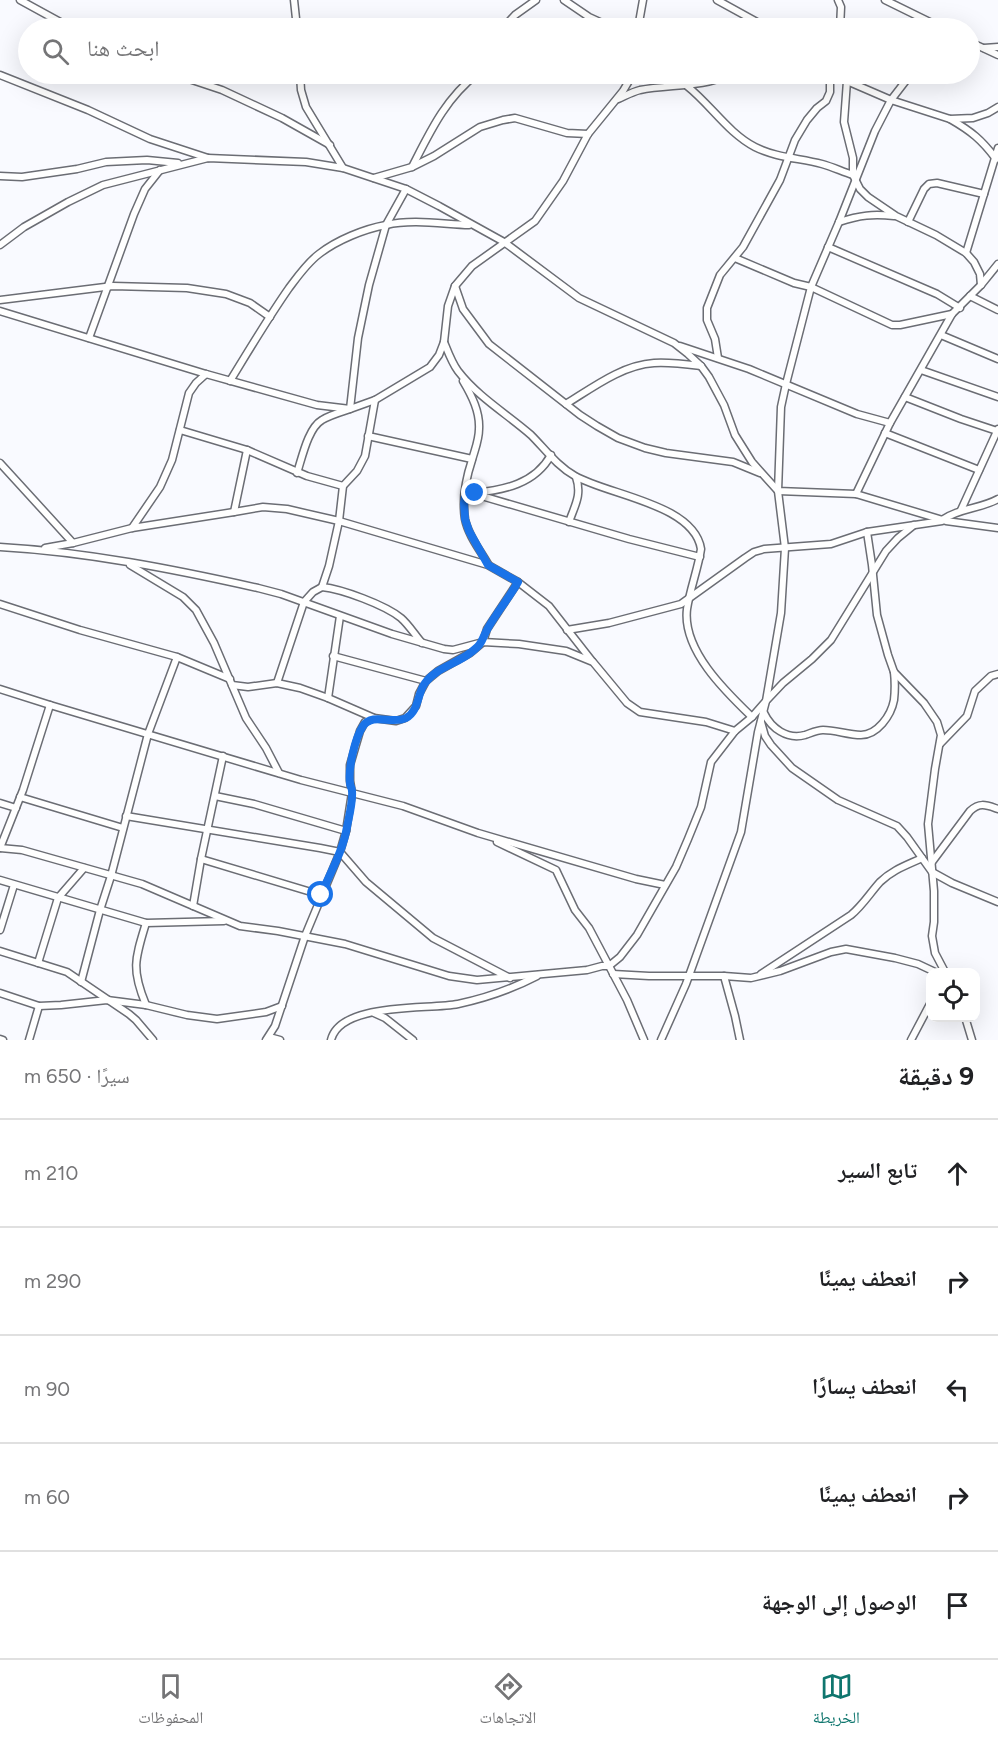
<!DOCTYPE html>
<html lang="ar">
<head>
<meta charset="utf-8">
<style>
	:root { --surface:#fff; --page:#f6f6f6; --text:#202124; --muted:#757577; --line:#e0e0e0; --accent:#0f766e }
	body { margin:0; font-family:Figtree,"Noto Naskh Arabic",sans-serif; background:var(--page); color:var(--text); direction:rtl }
	.controls { position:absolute; right:18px; bottom:18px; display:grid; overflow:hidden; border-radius:12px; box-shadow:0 6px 24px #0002 }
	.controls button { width:54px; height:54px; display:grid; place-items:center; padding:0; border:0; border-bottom:2px solid var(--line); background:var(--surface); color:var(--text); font:30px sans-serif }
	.stop { position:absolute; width:18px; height:18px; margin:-14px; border:4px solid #1a73e8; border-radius:50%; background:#fff }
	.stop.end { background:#1a73e8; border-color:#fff; box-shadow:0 2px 6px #0008 }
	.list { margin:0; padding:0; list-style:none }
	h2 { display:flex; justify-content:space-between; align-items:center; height:78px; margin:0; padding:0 24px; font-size:26px }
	h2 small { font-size:20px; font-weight:400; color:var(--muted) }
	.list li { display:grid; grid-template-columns:39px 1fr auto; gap:18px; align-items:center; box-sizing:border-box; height:108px; padding:0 24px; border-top:2px solid var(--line) }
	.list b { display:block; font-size:22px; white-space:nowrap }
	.list em { font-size:20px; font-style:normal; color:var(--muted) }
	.icon { flex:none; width:33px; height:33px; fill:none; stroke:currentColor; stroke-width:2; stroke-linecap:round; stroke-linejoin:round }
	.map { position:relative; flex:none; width:998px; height:1040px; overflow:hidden; direction:ltr }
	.search { position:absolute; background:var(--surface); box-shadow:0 6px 24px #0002; left:18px; right:18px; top:18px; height:66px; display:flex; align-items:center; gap:15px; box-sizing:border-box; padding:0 21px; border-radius:33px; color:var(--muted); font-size:22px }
	.sheet { height:618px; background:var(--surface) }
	nav { display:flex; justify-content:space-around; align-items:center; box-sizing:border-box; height:84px; border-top:2px solid var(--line); background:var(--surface); font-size:16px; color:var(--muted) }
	nav a { display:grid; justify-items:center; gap:3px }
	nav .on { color:var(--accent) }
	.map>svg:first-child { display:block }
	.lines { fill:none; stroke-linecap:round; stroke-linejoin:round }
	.minor-casing { stroke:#6b6d74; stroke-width:9 }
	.minor { stroke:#fff; stroke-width:6 }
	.route { stroke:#1a73e8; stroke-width:8 }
</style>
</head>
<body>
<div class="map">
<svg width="998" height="1040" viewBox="0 0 998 1040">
	<rect width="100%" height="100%" fill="#f9faff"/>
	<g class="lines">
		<g class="minor-casing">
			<g id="minor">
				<path d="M20,0L71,28"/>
				<path d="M294,0L297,28"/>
				<path d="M564,0L589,17L613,28"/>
				<path d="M717,0L768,28"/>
				<path d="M838,0L841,7L840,28"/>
				<path d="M885,0L942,28"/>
				<path d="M503,28L515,15L536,0"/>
				<path d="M638,28L643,0"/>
				<path d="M970,42L998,55"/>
				<path d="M984,48L998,47"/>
				<path d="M174,74L222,90L282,118L330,145"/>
				<path d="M300,74L301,90L306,107L343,168"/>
				<path d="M837,74L847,81L891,100L950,119L973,118L988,113L998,107"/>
				<path d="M845,74L847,81L844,122L853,158V175L860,189L868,197L896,216L936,235L966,253L974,262L980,274L981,285"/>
				<path d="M0,75L88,110L150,139L208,158"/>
				<path d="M687,86C711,105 728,133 755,147C777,158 800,158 822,164C833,167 843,172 853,175"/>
				<path d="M618,99C625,96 632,92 640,90C670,84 702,88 731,74"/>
				<path d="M950,119C971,131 982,140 996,159"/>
				<path d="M412,167C430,132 445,99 477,74"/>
				<path d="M0,176L22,177L77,169L106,162L147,160L178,163"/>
				<path d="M374,178L412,167L434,156L480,127L503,120L515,118L567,133L588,134"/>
				<path d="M839,222C860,215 873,214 894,216"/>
				<path d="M908,222L924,189L929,184L937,183L984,194"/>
				<path d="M0,245L24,227L68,202L103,185L208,158L306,162L343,168L406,189L439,206L504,242L579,298L674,343L688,354L701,366L709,377L724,405L735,435L752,462L778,491L856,494L946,521L998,528"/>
				<path d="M828,247L937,294L960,308"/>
				<path d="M966,253L998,148"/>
				<path d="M735,258L794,283L811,287L892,325H900L952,314"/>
				<path d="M455,286L463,309L489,344L580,415L597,426L618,438L645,448L666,453L733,462L760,473"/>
				<path d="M970,296L998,310"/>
				<path d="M0,300L113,286L187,288L226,294L250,303L270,317"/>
				<path d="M0,311L206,374L317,405L350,409L375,400L430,367L439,355L444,342L448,306L455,286L472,266L535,221L563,181L588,134L623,91L633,74"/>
				<path d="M941,335L998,359"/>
				<path d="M89,338L134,214L145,189L160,170"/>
				<path d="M444,342C448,352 452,363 458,371C478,397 507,414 531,435C545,449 557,466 575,476C608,495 694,504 701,549C698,569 690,589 687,609C682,650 726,692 752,717"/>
				<path d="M680,346L749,369L857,414L890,423"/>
				<path d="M718,358L715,339L707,320V308L720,275L743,247L780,180L795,140L807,120L817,108L826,101L830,92V82L828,74"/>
				<path d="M921,370L998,397"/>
				<path d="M230,381C249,350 268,318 289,288C298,276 307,263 319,254C337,240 364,229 386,225C412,219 442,224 469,225"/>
				<path d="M463,381C472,396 480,412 479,429C479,440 475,449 472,460C466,478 462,500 465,519C468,535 480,550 488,564"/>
				<path d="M905,397L961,419L997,431"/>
				<path d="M566,404C592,388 622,365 654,363C670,362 685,364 701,366"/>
				<path d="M180,430L247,450L307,476L343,486"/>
				<path d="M885,433L979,470"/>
				<path d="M368,436L472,459"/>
				<path d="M0,463L73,543"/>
				<path d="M297,473C302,458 308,428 322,420C330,415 341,412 350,409L358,338L369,285L386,225L406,189"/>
				<path d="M468,492L629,539L700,557"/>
				<path d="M474,493C504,490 535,484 551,455"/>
				<path d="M856,494L890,423L952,314L981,285L998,264"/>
				<path d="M961,510L998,429"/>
				<path d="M234,512L247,450"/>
				<path d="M942,520C959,508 980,509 998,499"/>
				<path d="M569,522C575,505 582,495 576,477"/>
				<path d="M132,528L160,487L172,460L189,393L196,383L206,374"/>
				<path d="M867,532L872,565L877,615L888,655L894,672L924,703L937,722L941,735L935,769L928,824L934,891V922L932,936L935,953L945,972"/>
				<path d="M0,547C87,552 173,569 258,588L281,594L392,634L444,649L453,650L483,642L519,644L566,651L593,662L627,703L640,712L706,722L735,731"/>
				<path d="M45,548L73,543L132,528L234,512L263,507L287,509L339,521L488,565L518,582L549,606L592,661"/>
				<path d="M130,565L183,597L196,610L214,643L246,718L266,748L279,773"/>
				<path d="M322,587L329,566L339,521L343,486L357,471L365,456L375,400"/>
				<path d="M0,604L80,630L177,657L230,679"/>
				<path d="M567,630L609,623L681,604L745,558L754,552L764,549L831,544L867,532L942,521"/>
				<path d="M333,656L426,681"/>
				<path d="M277,683L304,602L313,592L322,587C342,589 385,605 401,618C409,625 415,635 422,643"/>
				<path d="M232,685L248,687L277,683L300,688L328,698L374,718L396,721L405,718L416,706L419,694L426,681L438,671L470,653L483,642L487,629L518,582"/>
				<path d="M0,689L50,705L301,780L403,806L478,833L636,879L665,885"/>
				<path d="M328,698L340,616"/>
				<path d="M764,713C771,728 787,740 805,735C811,733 817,730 823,730C836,730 848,735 861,735C877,735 891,716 894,700C895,691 895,681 894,672"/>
				<path d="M761,722L765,736L771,745L792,768L838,800L897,826L907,837L932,872L952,883L998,902"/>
				<path d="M940,744L967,716L975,691L991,676L998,674"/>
				<path d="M215,796L254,804L346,831"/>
				<path d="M20,797L123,828"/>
				<path d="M0,803L16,808"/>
				<path d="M126,816L320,848L340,852L366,882L433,938L510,978"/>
				<path d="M497,842L556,870L575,910L589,928L627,1000L644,1040"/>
				<path d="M0,848L22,850L142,884L240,926L278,931L345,944L449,976L477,980L587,970L602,966H609L620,957L637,935L676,867L688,839L701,807L711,762L735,731L752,717L766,701L781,613L785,548L778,491L781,407L786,384L811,287L839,222L875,131L891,100L911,74"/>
				<path d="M0,848L23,790L50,705"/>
				<path d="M201,859L321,895"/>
				<path d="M932,862L970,811C980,802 986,805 998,809"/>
				<path d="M0,880L146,923L224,921"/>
				<path d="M193,906L201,859L223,756"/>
				<path d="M146,923C135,959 131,969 146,1005"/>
				<path d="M0,930L14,885"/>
				<path d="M0,951L67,972L129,1014L136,1020L153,1040"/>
				<path d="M38,963L58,898L84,868"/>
				<path d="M613,974L649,976H724L751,978L780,971L831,952L846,949L895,958L918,964L935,972"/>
				<path d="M761,974L851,915C863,905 870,893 880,882C892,870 907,865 922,858"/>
				<path d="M724,976L735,1016L740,1040"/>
				<path d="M81,982L100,910L111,876L148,734L177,657"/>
				<path d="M0,993L39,1006L61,1005L107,1000L146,1005L187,1015L217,1019L266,1012L282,1006"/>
				<path d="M374,1013L385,1018L413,1040"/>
				<path d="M965,1017L972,1040"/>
				<path d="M269,1037L280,1040"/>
				<path d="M0,1039L3,1040"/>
				<path d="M29,1040L39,1006"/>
				<path d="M266,1040L275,1026L305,936L340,852L346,831L352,793L350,781V765L360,731L365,722L374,718"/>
				<path d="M331,1040C340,1002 427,1010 458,1004C486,998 512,989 537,976"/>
				<path d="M661,1040L686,984L741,832L758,732L766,701L783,683L812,659L831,640L886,551L898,538L914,525"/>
				<path d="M911,1040L930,1004"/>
			</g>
		</g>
		<use href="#minor" class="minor"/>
	</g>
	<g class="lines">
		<path class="route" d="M321,895C330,873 343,851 347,827C349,816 353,802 352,791C352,788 350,786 350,783C348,768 355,738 363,726C373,712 392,725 406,718C419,711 417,694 425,683C436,668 456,664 470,653C484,643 481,640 488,628C497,612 509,598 518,582L488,565L469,531L465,519L464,503L465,497L468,492L475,493"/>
	</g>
</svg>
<div class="controls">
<button><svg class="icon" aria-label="locate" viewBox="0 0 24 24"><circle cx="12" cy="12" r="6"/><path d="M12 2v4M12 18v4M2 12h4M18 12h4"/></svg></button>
</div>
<div class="stop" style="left:321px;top:895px"></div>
<div class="stop end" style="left:475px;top:493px"></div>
<div class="search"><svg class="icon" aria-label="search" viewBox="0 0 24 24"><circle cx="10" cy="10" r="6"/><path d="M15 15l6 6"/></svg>ابحث هنا</div>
</div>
<section class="sheet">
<h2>9 دقيقة<small>سيرًا · 650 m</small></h2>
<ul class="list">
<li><svg class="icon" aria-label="ahead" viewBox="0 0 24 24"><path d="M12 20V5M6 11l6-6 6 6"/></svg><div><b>تابع السير</b></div><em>210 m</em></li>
<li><svg class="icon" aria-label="right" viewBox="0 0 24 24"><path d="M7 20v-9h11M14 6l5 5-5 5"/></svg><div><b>انعطف يمينًا</b></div><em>290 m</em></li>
<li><svg class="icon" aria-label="left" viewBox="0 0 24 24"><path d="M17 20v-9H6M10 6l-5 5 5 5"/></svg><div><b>انعطف يسارًا</b></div><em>90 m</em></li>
<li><svg class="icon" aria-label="right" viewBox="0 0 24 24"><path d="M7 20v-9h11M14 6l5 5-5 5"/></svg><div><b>انعطف يمينًا</b></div><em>60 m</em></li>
<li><svg class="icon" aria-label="arrive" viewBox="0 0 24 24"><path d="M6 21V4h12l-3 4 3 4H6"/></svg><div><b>الوصول إلى الوجهة</b></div></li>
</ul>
</section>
<nav>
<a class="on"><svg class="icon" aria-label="map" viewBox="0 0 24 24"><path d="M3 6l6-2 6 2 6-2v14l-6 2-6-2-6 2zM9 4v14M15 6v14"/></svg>الخريطة</a>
<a><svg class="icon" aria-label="directions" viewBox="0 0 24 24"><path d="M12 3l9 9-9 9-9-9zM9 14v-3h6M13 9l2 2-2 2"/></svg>الاتجاهات</a>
<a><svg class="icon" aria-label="saved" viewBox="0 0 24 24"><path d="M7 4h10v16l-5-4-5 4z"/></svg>المحفوظات</a>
</nav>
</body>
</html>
